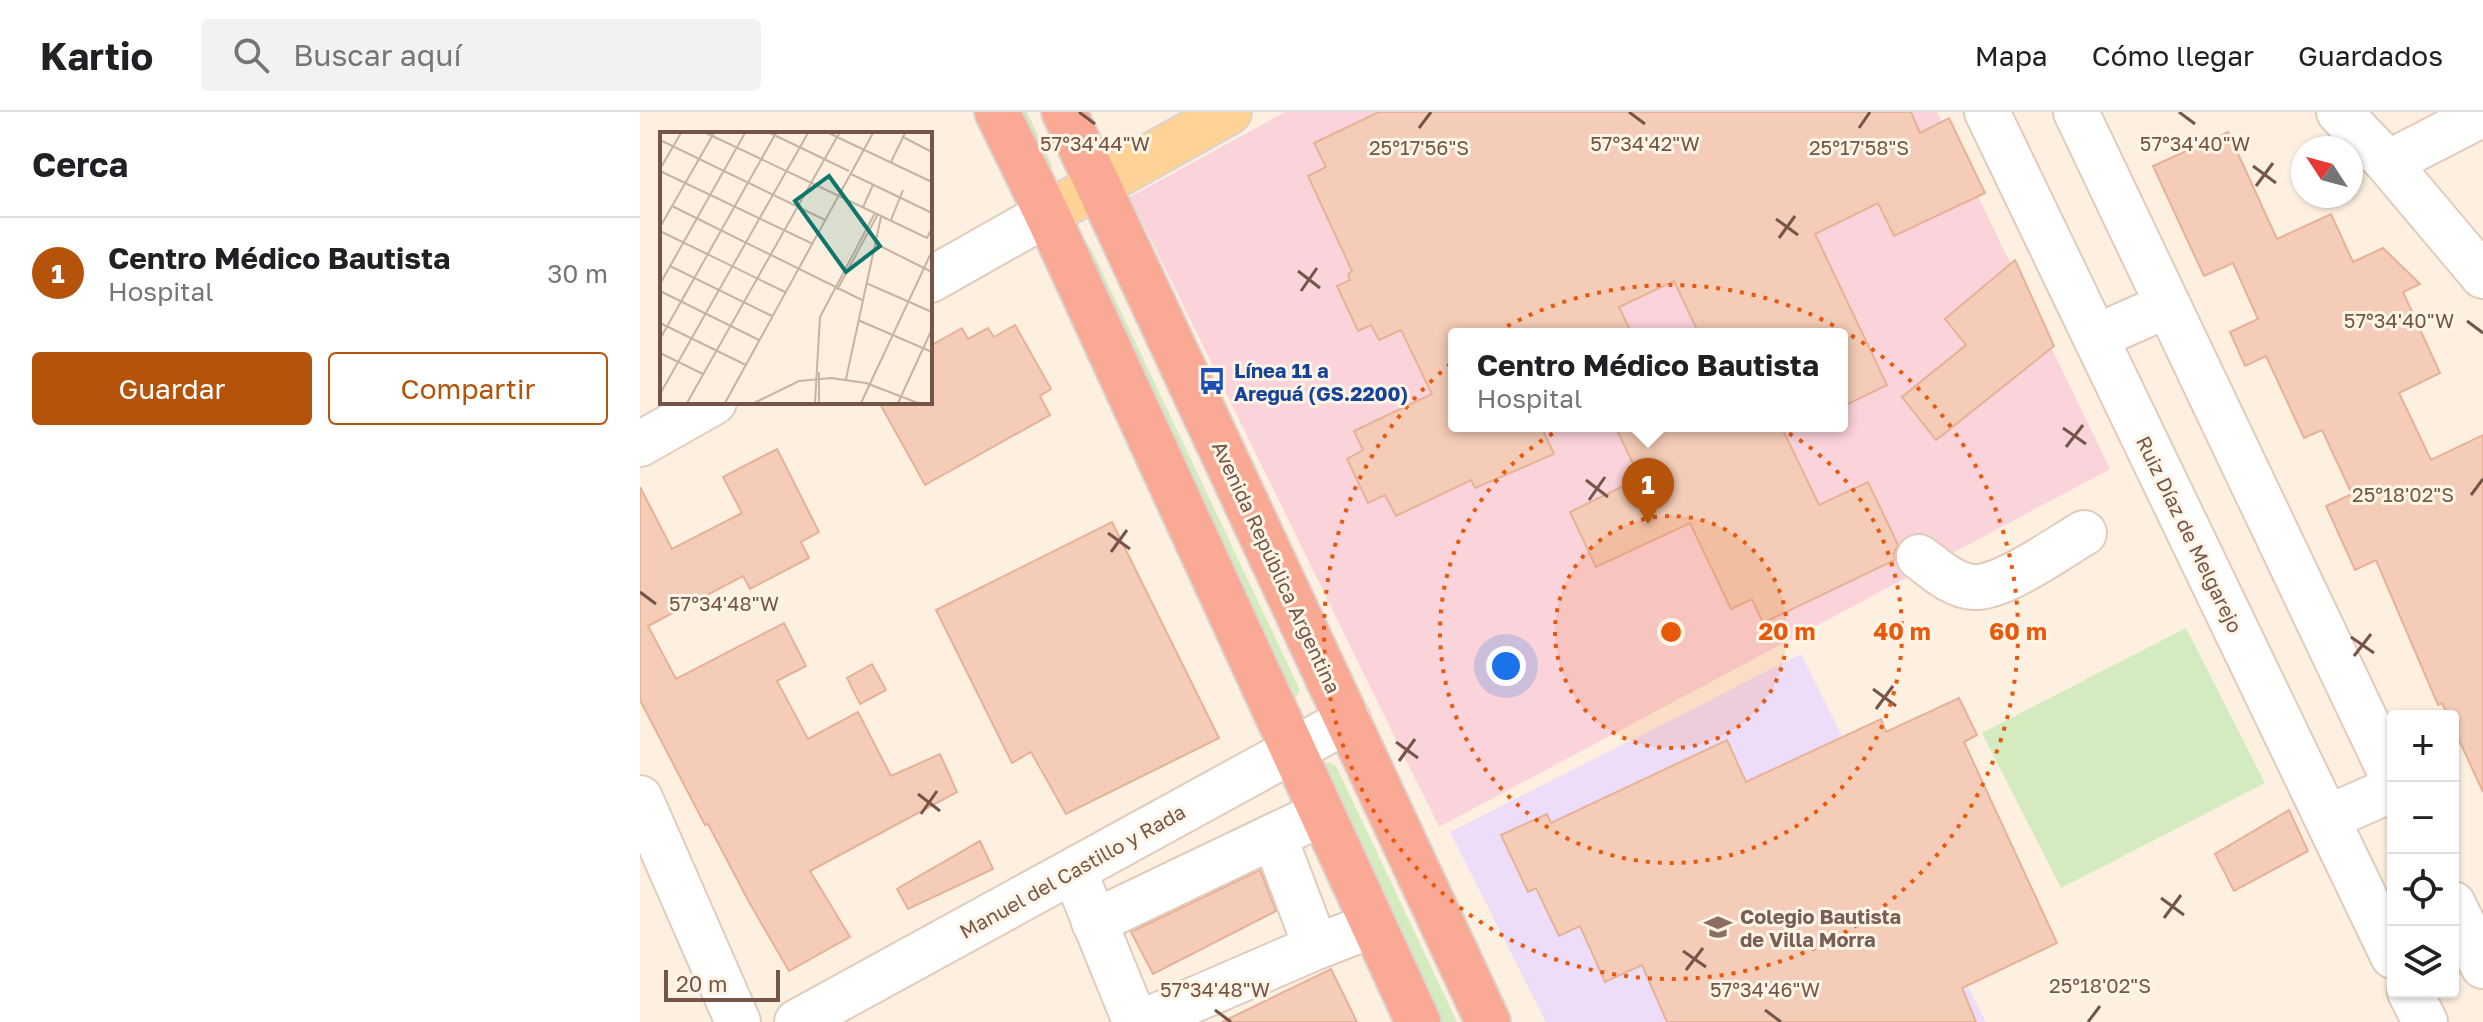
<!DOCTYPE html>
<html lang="es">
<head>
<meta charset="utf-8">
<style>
	:root { --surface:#fff; --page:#f2f2f2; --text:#202124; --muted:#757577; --line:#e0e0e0; --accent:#b45309 }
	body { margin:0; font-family:"Golos Text",sans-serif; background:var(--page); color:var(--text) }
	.controls { position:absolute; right:24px; bottom:24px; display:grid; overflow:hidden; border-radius:8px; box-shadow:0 2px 6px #0004 }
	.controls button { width:72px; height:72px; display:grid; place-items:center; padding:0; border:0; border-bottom:2px solid var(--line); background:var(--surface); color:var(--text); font:40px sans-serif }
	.compass { position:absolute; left:1651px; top:24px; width:72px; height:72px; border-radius:50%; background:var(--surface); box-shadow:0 2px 6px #0004; rotate:306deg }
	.scale { position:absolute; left:24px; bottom:20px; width:116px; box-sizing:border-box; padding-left:8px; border:4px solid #755547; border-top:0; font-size:22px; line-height:28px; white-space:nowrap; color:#755547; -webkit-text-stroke:6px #fff5e7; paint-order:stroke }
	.you { position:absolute; left:866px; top:554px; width:28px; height:28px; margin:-20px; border:6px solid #fff; border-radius:50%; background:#1a73e8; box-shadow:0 0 0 12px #1a73e833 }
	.badge { display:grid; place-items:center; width:52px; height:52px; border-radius:50%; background:var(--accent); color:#fff; font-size:26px; font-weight:700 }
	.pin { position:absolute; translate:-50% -66px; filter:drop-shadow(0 2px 4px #0008) }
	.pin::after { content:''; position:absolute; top:42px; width:28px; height:24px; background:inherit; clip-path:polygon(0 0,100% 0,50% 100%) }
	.popup { position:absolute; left:808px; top:216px; width:400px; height:104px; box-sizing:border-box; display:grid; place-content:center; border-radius:8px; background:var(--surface); filter:drop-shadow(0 2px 6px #0005); font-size:26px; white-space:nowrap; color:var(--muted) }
	.popup b { font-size:30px; color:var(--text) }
	.popup::after { content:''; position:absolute; left:50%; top:100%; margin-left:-16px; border:16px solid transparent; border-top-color:var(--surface) }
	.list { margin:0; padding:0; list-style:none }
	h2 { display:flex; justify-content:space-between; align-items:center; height:104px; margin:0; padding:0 32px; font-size:34px }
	h2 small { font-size:26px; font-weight:400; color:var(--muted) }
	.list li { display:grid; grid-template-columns:52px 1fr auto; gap:24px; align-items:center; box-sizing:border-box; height:112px; padding:0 32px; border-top:2px solid var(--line) }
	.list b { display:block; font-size:30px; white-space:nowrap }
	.list p { margin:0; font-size:26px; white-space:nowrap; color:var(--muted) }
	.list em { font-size:26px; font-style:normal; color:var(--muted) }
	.actions { display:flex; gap:16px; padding:24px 32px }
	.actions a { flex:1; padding:18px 0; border:2px solid var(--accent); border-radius:8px; text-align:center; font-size:28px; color:var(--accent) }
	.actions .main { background:var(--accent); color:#fff }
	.icon { flex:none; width:44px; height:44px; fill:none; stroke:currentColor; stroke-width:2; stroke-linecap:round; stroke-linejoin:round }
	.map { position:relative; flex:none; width:1843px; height:910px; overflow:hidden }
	header { display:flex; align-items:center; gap:48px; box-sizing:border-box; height:112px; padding:0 40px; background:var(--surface); border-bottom:2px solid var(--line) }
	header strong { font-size:38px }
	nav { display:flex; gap:44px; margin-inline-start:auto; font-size:28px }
	.search { width:560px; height:72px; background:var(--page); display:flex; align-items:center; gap:20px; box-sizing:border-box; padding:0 28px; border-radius:8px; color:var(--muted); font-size:30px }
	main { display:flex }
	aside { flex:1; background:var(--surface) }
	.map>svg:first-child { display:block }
	.education { fill:#eeddf9 }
	.medical { fill:#fbd3da; fill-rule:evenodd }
	.green { fill:#d3ebbf }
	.building { fill:#f4ccb7; stroke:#e7b197; stroke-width:2 }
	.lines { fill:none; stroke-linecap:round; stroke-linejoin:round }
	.minor-casing { stroke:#e1ccbc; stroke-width:48 }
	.major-casing { stroke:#dbd3cf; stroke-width:48 }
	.highway-casing { stroke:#dbd3cf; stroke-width:48 }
	.minor { stroke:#fff; stroke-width:44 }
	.major { stroke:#ffd296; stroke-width:44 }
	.highway { stroke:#faaa94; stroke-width:44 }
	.ticks { fill:none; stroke:#755547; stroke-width:3 }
	.ring { fill:none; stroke:#e8590c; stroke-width:4; stroke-dasharray:4 8 }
	.labels { text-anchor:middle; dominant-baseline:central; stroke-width:6; stroke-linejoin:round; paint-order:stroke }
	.transit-label { font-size:20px; font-weight:bold; fill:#164399; stroke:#fff5e7; text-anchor:start }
	.street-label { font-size:20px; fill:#755547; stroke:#fff5e7 }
	.education-label { font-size:20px; font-weight:bold; fill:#785e54; stroke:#fff5e7; text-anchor:start }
	.inset-road { fill:none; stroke:#c7b2a3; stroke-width:2 }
	.view { fill:#0f766e; fill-opacity:0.15; stroke:#0f766e; stroke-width:4 }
	.inset-edge { fill:none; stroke:#755547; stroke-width:4 }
	.ticks-label { font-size:20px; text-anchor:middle; fill:#755547; stroke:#fff5e7; stroke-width:6; stroke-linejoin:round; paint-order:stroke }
	.centre { fill:#e8590c; stroke:#fff5e7; stroke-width:4 }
	.ring-label { font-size:24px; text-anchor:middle; font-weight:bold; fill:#e8590c; stroke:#fff5e7; stroke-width:6; stroke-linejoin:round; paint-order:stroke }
</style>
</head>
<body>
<header>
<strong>Kartio</strong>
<div class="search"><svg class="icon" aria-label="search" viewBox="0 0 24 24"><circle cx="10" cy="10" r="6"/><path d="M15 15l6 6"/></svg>Buscar aquí</div>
<nav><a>Mapa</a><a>Cómo llegar</a><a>Guardados</a></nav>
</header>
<main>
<aside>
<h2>Cerca<small></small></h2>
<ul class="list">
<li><span class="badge">1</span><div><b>Centro Médico Bautista</b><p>Hospital</p></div><em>30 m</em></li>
</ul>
<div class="actions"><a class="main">Guardar</a><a>Compartir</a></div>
</aside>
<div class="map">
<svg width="1843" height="910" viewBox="0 0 1843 910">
	<rect width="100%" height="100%" fill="#fdf0e0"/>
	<path class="education" d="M1161,542L1346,910H906L810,720Z"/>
	<path class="medical" d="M645,0H1297L1470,357L799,715L490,85ZM814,222H1202V314H814Z"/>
	<g class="green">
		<path d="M367,0H387L412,53L409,63Z"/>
		<path d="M443,133H448L452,138L660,578L656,586L650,588Z"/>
		<path d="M1546,516L1625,671L1421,776L1342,621Z"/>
		<path d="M687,650L696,654L817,910H797L684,652Z"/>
	</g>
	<g class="building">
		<path d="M739,0H1271L1280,21L1309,6L1345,81L1254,124L1238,91L1175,122L1247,273L1202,295V222H1059L1034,169L979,195L992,222H814V314H901L914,342L835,376L831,368L756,404L745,383L728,391L707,347L723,338L714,319L792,282L761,218L739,228L731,213L718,219L697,174L710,168L708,162L712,159L668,64L686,55L674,31Z"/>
		<path d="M1588,20L1637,127L1691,102L1713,150L1743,136L1780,172L1763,180L1800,261L1759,281L1791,348L1843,323V680L1813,615V604H1808L1802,591L1798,593L1736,448L1715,458L1686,394L1712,382L1682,318L1664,326L1626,244L1605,254L1590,220L1618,207L1593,151L1564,164L1513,54Z"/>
		<path d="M1375,148L1414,234L1296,328L1262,285L1326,233L1305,207Z"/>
		<path d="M375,213L411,277L400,284L410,303L285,373L239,290H290V234L322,216L328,227L348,216L354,225Z"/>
		<path d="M975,314H1141L1179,393L1228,370L1258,433L1254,441L1255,448L1123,511L1112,487L1091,497L1050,411L956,455L930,400L1000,366Z"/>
		<path d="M137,337L179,420L161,430L169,446L110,477L103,464L8,514L36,567L144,511L166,554L137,569L168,627L218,600L251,664L300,642L317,680L170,759L210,825L149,859L109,790L68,712L65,713L0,588V375L32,437L102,401L83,365Z"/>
		<path d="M472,410L579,626L426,702L391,640L372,651L296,498Z"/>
		<path d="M232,552L246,578L220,592L207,566Z"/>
		<path d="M1319,586L1337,623L1324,630L1417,831L1322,876L1336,910H1027L1002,853L965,870L940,814L919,824L896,776L888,780L861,723L907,702L911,711L1087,628L1106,670L1241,607L1246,620Z"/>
		<path d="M1649,698L1668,739L1594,779L1575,742Z"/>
		<path d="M340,729L353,757L268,797L257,777Z"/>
		<path d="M620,758L636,799L513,862L491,820Z"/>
		<path d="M691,857L717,910H582Z"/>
	</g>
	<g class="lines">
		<g class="minor-casing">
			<g id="minor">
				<path d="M1347,0L1753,844"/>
				<path d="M1436,0L1753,666"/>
				<path d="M1699,0L1748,51L1843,164"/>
				<path d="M1748,51L1843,2"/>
				<path d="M290,168L407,102"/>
				<path d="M1456,225L1528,193"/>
				<path d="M0,332L74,290"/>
				<path d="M1279,445C1294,456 1313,474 1333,475C1362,477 1418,436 1444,421"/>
				<path d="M0,686L98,910"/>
				<path d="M681,702L634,724L676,835L733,813"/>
				<path d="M1687,706L1753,677"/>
				<path d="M434,759L493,904L497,909H505L676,835"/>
				<path d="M1813,792L1843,854"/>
				<path d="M454,810L634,724"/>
				<path d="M1770,880L1785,910"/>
				<path d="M157,910L708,608"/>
			</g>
		</g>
		<g class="major-casing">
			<path id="major" d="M407,102L589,0"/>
		</g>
		<g class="highway-casing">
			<g id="highway">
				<path d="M357,0L407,102L778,910"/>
				<path d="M424,0L848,910"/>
			</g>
		</g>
		<use href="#minor" class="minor"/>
		<use href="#major" class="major"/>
		<use href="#highway" class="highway"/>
	</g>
	<path class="ticks" d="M439,0L455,12M989,0L1005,12M1539,0L1555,12M779,16L791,0M1219,16L1230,0M1613,54L1636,71M1616,74L1633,51M1136,107L1158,123M1139,126L1155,104M658,159L680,176M661,179L677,156M1827,209L1843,221M1423,316L1446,332M1426,335L1443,313M946,368L968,385M1831,383L1843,367M949,388L965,365M468,421L490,437M471,440L487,418M0,480L16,492M1711,525L1734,541M1714,544L1731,522M1233,577L1256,594M1236,597L1253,574M756,630L778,646M759,649L775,627M278,682L300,699M281,702L297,679M1521,786L1544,803M1524,806L1541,783M1043,839L1066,855M1046,858L1063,836M575,898L591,910M1125,898L1141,910M1448,910L1460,894"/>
	<circle cx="1031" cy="520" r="116" fill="#e8590c" fill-opacity=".12"/>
	<g class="ring">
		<circle cx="1031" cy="520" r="116"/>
		<circle cx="1031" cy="520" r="231"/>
		<circle cx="1031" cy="520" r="347"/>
	</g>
	<defs>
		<g id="bus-bare" transform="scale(2.16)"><path d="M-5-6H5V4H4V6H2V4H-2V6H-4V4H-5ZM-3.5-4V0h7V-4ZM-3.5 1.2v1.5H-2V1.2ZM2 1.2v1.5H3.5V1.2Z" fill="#1a4fb4" stroke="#fff5e7" stroke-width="2.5" paint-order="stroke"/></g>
		<g id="school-bare" transform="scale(2.16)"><path d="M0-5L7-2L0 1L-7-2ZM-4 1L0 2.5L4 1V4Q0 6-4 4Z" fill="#8d6e63" stroke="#fff5e7" stroke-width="2.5" paint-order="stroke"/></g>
	</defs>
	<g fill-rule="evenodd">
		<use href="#bus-bare" x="572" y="269"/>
		<use href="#school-bare" x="1078" y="815"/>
	</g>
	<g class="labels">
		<g class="transit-label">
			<text x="594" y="258">Línea 11 a<tspan x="594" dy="23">Areguá (GS.2200)</tspan></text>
		</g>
		<g class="street-label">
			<text transform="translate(1550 422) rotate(64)">Ruiz Díaz de Melgarejo</text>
			<text transform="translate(637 455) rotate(65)">Avenida República Argentina</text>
			<text transform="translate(432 759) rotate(-29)">Manuel del Castillo y Rada</text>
		</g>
		<g class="education-label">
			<text x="1100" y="804">Colegio Bautista<tspan x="1100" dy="23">de Villa Morra</tspan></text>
		</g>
	</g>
	<g transform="translate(20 20)">
		<rect width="272" height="272" fill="#fdf0e0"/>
		<path class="inset-road" d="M46,1L177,63M110,1L189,39M180,1L177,5L272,50M243,5L272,20M0,8L165,88M231,30L245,1M0,37L21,1M0,39L153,112M191,42L272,81M177,63L267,106L272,96M12,74L202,168M203,75L213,53M231,88L243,58M0,95L54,1M0,99L125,160M216,112L272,140M10,134L112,184M206,151L272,180M0,152L85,1M177,158L218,82M0,159L99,208M198,188L272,220M0,191L86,233M0,207L116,1M0,221L43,242M186,247L221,85M0,262L148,1M27,271L177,5L169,1M65,271L213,1M94,271L139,249L171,246L206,251L258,271M155,271L160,185L215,81M159,271V240M201,271L272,119M238,271L272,197"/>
		<path class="view" d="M169,44L220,114L186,140L135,69Z"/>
		<rect width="272" height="272" class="inset-edge"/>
	</g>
	<g class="ticks-label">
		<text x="455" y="39">57°34'44"W</text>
		<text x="1005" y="39">57°34'42"W</text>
		<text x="1555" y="39">57°34'40"W</text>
		<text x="779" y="43">25°17'56"S</text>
		<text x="1219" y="43">25°17'58"S</text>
		<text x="1759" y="216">57°34'40"W</text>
		<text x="1763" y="390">25°18'02"S</text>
		<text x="84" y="499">57°34'48"W</text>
		<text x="1460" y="881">25°18'02"S</text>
		<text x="575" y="885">57°34'48"W</text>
		<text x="1125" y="885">57°34'46"W</text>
	</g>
	<circle cx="1031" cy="520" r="12" class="centre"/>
	<g class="ring-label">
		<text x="1147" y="528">20 m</text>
		<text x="1262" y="528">40 m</text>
		<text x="1378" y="528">60 m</text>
	</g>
</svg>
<div class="controls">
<button>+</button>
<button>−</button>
<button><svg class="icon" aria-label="locate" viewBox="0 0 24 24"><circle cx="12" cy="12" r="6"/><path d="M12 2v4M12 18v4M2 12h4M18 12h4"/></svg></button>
<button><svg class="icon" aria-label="layers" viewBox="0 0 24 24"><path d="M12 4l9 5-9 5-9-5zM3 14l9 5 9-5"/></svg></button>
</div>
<svg class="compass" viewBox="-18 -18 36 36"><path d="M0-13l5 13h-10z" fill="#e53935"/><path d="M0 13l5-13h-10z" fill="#757577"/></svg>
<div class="scale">20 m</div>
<div class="you"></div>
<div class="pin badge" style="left:1008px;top:412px">1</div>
<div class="popup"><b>Centro Médico Bautista</b>Hospital</div>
</div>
</main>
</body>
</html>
